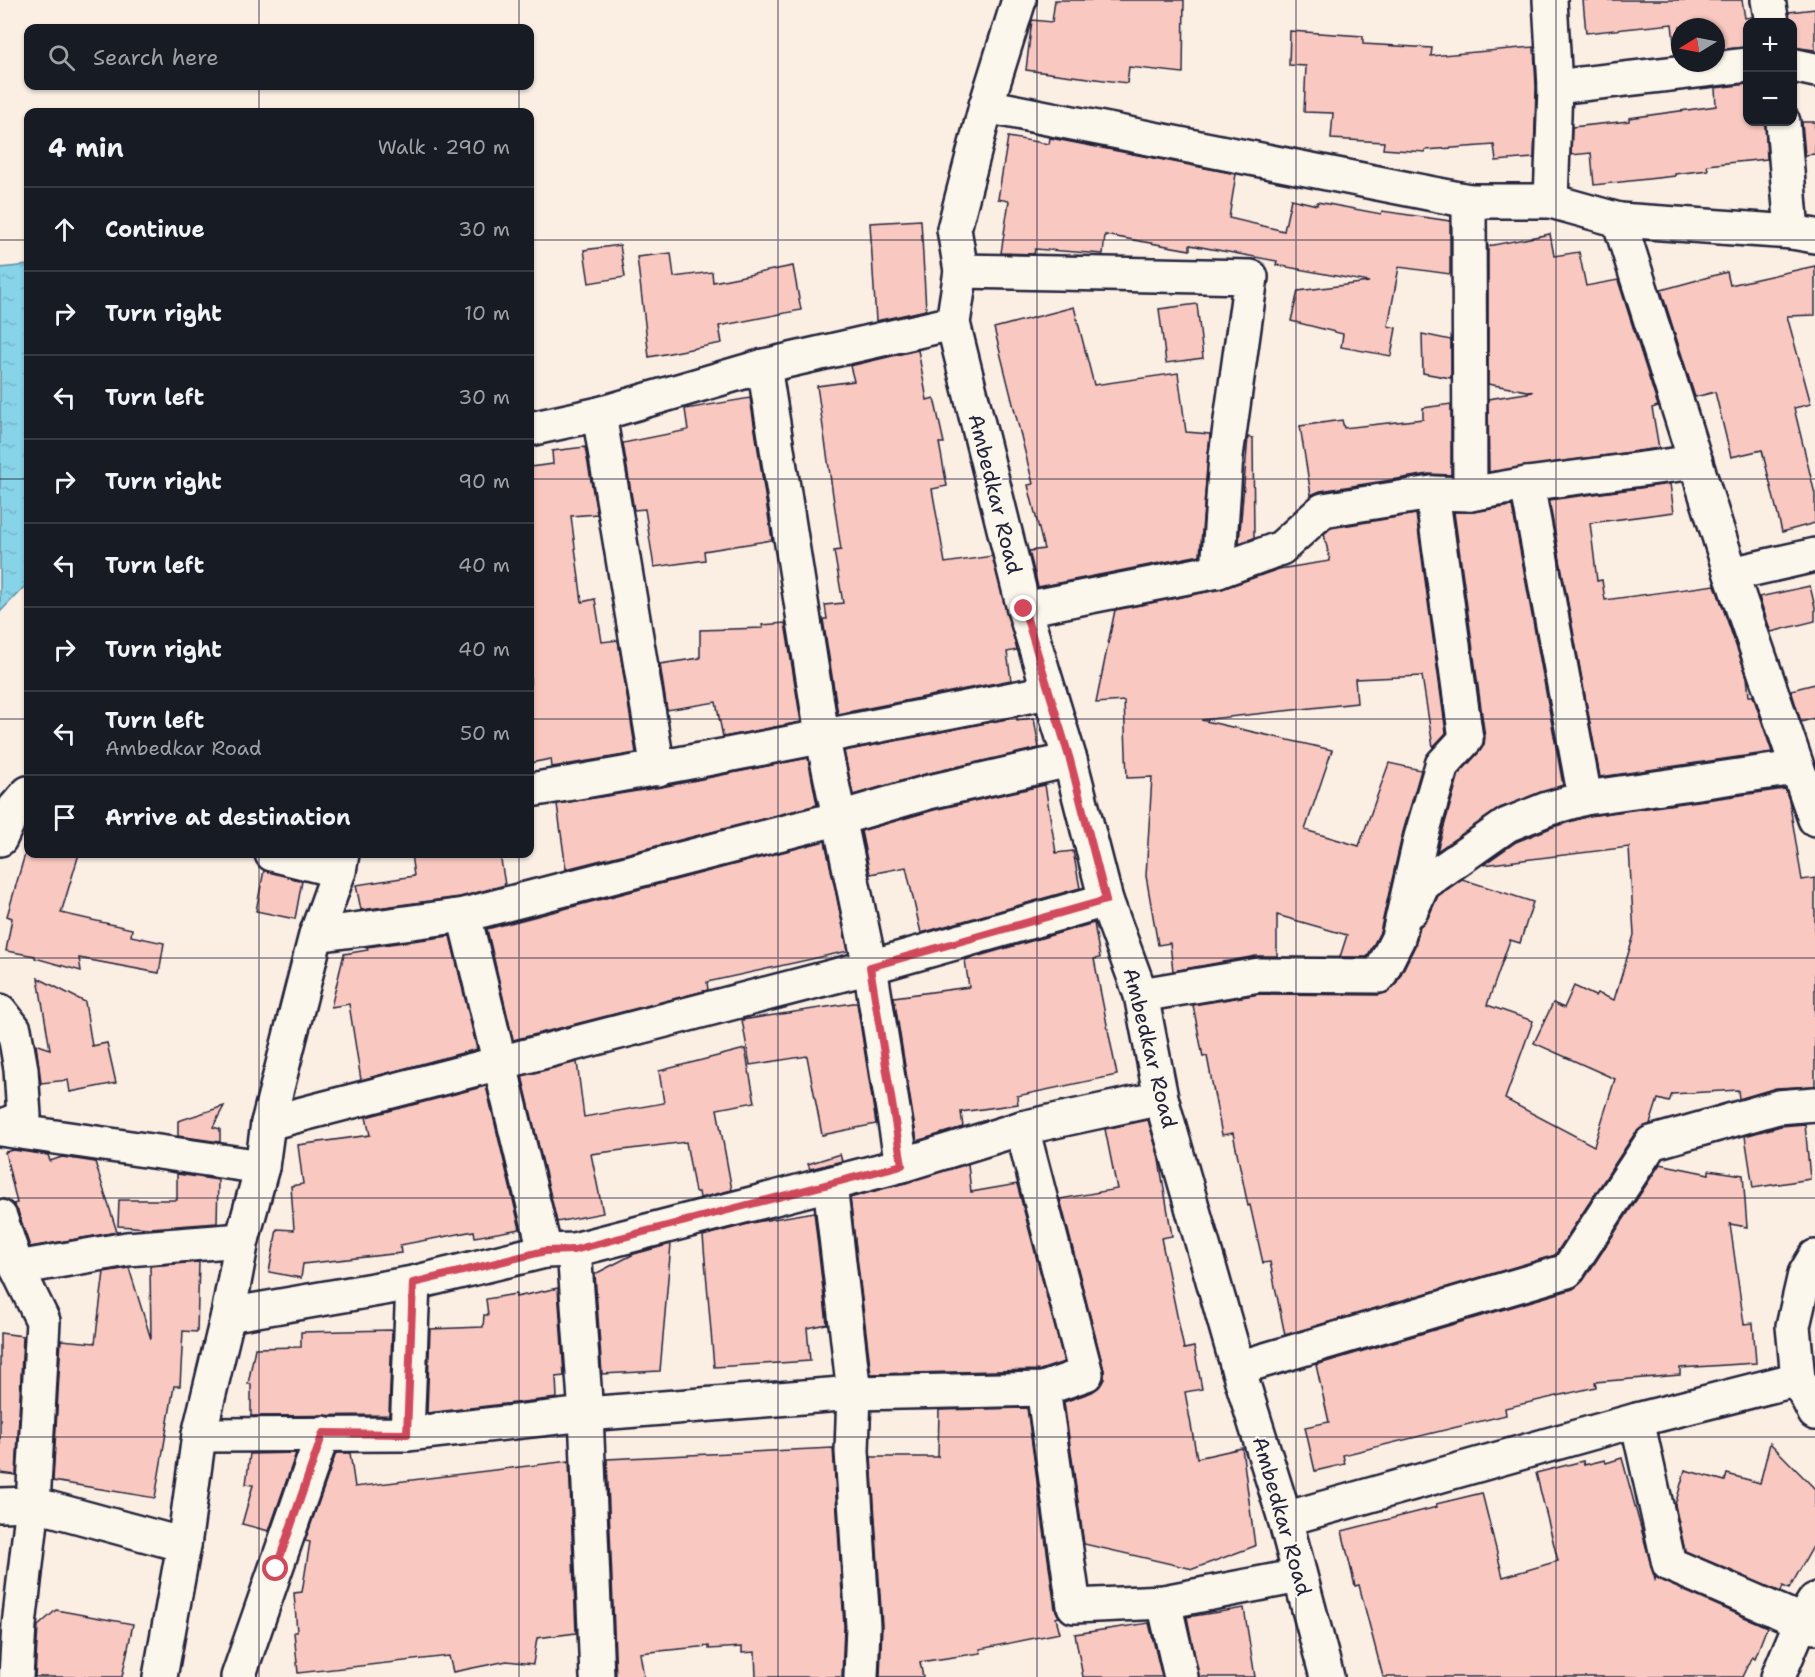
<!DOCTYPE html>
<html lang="en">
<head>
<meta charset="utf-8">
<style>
	:root { --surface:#171b24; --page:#20242c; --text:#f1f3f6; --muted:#9ea1a6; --line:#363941 }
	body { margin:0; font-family:"Shantell Sans",sans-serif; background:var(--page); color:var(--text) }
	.controls { position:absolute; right:18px; top:18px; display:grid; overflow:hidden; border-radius:12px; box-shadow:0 2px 4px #0004 }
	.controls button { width:54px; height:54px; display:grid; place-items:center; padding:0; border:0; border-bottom:2px solid var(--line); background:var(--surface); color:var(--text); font:30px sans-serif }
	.compass { position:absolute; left:1671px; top:18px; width:54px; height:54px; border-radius:50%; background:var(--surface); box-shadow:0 2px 4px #0004; rotate:260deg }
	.stop { position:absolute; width:18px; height:18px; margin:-14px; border:4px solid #d1495b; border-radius:50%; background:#fff }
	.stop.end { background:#d1495b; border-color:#fff; box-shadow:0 2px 6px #0008 }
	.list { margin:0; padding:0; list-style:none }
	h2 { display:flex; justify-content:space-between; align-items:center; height:78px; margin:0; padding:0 24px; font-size:26px }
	h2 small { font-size:20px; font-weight:400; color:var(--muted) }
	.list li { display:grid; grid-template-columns:39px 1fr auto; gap:18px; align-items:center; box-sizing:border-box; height:84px; padding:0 24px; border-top:2px solid var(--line) }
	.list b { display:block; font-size:22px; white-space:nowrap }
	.list p { margin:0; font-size:20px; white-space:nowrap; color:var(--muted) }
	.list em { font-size:20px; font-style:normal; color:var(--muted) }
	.icon { flex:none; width:33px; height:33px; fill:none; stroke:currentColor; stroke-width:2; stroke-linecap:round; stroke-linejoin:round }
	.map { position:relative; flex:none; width:1815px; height:1677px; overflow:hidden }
	.search { position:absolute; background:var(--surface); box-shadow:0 2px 4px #0004; left:24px; top:24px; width:510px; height:66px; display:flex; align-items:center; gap:15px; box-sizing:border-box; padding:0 21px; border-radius:12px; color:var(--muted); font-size:22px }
	.panel { position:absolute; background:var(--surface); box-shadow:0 2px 4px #0004; left:24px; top:108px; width:510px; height:750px; border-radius:12px }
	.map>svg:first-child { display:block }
	.water { fill:url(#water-ripples); stroke:#5f8ca2; stroke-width:1.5 }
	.building { fill:#f9c9c1; stroke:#22223b; stroke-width:1.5 }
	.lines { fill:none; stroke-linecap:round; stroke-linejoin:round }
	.minor-casing { stroke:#22223b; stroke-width:38 }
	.major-casing { stroke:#22223b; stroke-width:38 }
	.minor { stroke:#fbf7ec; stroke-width:33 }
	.major { stroke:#fbf7ec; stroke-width:33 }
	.route { stroke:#d1495b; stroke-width:8 }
	.grid { fill:none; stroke:#22223b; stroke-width:1.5; stroke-opacity:0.55 }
	.labels { text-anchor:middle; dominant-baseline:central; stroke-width:4.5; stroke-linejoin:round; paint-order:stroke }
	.street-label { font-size:21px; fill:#22223b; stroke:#fbf7ec }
</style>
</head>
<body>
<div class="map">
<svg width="1815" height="1677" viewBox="0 0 1815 1677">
	<defs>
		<pattern id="water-ripples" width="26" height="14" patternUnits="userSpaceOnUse" patternTransform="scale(1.5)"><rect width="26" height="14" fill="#87d3e7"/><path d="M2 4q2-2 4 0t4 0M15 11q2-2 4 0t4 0" fill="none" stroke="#74b5c7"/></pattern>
	</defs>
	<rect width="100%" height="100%" fill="#fbeee3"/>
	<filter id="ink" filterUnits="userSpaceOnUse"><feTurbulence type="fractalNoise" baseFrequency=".0167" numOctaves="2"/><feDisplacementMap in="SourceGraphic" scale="12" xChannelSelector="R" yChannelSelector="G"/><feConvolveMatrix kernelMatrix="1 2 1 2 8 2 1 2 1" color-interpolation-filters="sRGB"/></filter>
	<g filter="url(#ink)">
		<path class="water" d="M28,265V583L0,612V268Z"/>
		<g class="building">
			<path d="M1055,0H1184L1183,73L1129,67L1127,83L1026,70L1032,20L1052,22Z"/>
			<path d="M1583,0H1742L1745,18L1752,17L1753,22H1748V47L1716,50V27H1680V42L1674,43L1672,24L1586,33Z"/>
			<path d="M1815,9V50L1792,47V22H1790L1789,12Z"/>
			<path d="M1290,31L1363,36V44L1432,48L1431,56L1534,47L1536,87L1534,158L1496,161L1494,145L1425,150V152L1383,149L1384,142L1331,139L1333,113L1304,112L1306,66L1289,65Z"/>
			<path d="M1748,84V122H1765L1767,159L1707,165L1708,170L1675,174V176L1594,185L1591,153L1571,155L1572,127L1629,121V118L1716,106L1715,88Z"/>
			<path d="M1802,122H1815V154L1805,155Z"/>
			<path d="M1008,137L1049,144L1050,138L1236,174L1229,218L1284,231L1291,199L1317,205V202L1381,214L1382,211L1450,221V274L1399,267L1388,326L1396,328L1391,356L1341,347L1343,334L1291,321L1298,291L1369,282L1276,265L1277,261L1190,245V250L1105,235L1103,254L1035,249L1034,254L1001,253L1009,201L998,199Z"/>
			<path d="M921,220L926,310L876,321L870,223Z"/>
			<path d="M1550,234L1554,256L1579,252L1586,286L1618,280L1658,406L1652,408L1659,448L1489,472L1488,399L1533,392L1488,384V246Z"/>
			<path d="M620,245L625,277L589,283L584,250Z"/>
			<path d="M671,253L674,277L712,272L713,282L793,266L801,310L719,326L722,343L649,357L637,257Z"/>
			<path d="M1815,266V315L1787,316L1811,404L1794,408L1815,494V523L1782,532L1762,450L1731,457L1715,392L1695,397L1661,290L1727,272L1730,285Z"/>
			<path d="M1197,304L1203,358L1166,363L1159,309Z"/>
			<path d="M1074,307L1094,385L1178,373L1186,432L1210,434L1200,555L1038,587L1029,551L1044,549L1028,485L1033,484L994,328Z"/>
			<path d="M1422,334L1451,340V378L1423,373Z"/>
			<path d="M918,350L927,400L934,398L944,443H939L947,486L932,489L945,563L992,556L1017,650L1007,652L1011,680L838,714L823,619H827L825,605L843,603L834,551L841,550L817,386L854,381L850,366Z"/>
			<path d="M750,398L772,540L704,551L705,560L654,567L645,509L634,510L623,443L688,430L685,409Z"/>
			<path d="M1451,404V475L1429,474L1320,491L1311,495L1300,426L1342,420L1344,428L1423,419V408Z"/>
			<path d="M1248,437L1253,438L1254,538L1239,543Z"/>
			<path d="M585,447L597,514L571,516L582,602L595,599L602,642L618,640L636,753L552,767L551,759L530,763V467L553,464L552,451Z"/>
			<path d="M1670,484L1674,512L1590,523L1597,581L1602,580L1605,600L1715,585L1747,677L1749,696H1753L1772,752L1600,777L1549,500Z"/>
			<path d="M1512,506L1563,785L1500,808L1437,851L1459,774L1480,751L1484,745L1485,737L1454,512H1473Z"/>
			<path d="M1416,514L1446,733L1433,747L1422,676L1355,679L1357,703L1201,720L1332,750L1305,830L1359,846L1389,763L1421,770L1403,832L1380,932L1367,957H1340L1347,935L1277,915V956H1256L1173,971L1170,943L1158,945L1146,876L1152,777L1127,778L1124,701L1096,703L1115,610L1222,589L1279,569L1330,561L1324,534L1331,528Z"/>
			<path d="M1810,586L1815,607V621L1771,632L1759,597Z"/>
			<path d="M785,623L801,722L723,737L716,702L667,710L660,664L700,658V630L763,628L762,625Z"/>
			<path d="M1815,684V718L1801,722L1791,690Z"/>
			<path d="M1017,717V720L1034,718L1039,748L925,774L853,795L844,751Z"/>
			<path d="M808,758L817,805L566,869L557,804L662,787Z"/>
			<path d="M1045,785L1056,853L1073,851L1080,888L921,933L906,867L870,874L861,831L934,810Z"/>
			<path d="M1785,789L1789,800L1802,880L1815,878V1086L1776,1088L1739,1099L1738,1090L1672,1094L1669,1102L1658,1099L1650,1124L1635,1133L1555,1255L1285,1335L1270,1262L1263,1263L1250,1205L1248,1206L1233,1133L1222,1135L1207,1056L1203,1057L1193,1005L1260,994L1379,995L1388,992L1396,984L1415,946L1420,926L1428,918L1438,896L1462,879L1533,902L1520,943L1510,940L1487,1005L1533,1021L1505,1099L1594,1146L1615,1079L1534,1043L1553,1003L1564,1008L1574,986L1595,996L1597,993L1614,1000L1634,935L1629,847L1483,865L1516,842L1553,827L1589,816Z"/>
			<path d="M825,841L848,951L707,982L708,990L513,1040L487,929Z"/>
			<path d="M25,854H79L61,913L132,929L131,936L164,943L159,973L79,958L81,971L35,958V956L6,951L12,918L7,916Z"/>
			<path d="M411,854H500L505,885L460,897L361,910L356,885L414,876Z"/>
			<path d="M264,870L302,881L295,919L256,911Z"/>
			<path d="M1094,923L1100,958L1094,959L1117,1075L1017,1096L1018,1104L961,1112L963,1127L917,1141L894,997L969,987L965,960Z"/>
			<path d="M450,936L477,1049L361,1080L349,1004L331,1007L344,954L368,950L367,947Z"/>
			<path d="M38,978L85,1002L92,1046L107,1043L116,1083L70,1092L68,1080L41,1083L36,1044L50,1049Z"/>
			<path d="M853,1003H857L876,1124L822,1135L807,1056L750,1065L742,1020Z"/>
			<path d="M745,1049L755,1102L717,1109L732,1190L700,1198L699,1192H695L686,1142L591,1154L603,1213L557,1222L522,1076L577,1062L584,1117L664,1103L659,1071Z"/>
			<path d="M486,1086L520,1229L475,1237L474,1231L400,1245L401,1253L303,1264L301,1278L269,1272L277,1229L294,1230L291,1186L303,1184L298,1145L370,1135L366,1117Z"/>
			<path d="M224,1106L213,1127L220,1129V1142L178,1136V1121Z"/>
			<path d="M1148,1120L1158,1154L1172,1236L1161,1238L1184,1349L1194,1347L1202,1389L1185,1392L1197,1458L1242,1448L1255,1546L1193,1569L1084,1544L1064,1402L1092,1392L1099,1387L1104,1379V1370L1060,1199L1117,1189L1105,1129Z"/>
			<path d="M1805,1124L1810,1179L1753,1188L1745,1136L1781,1126Z"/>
			<path d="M13,1150L48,1155L50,1161L62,1157L95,1162L117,1232L30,1247L18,1211L13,1204L17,1203L5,1152Z"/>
			<path d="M840,1154L842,1161L810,1169L808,1164Z"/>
			<path d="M968,1164L971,1192L1017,1184L1064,1362L1040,1370L871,1374L850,1198Z"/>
			<path d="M1660,1164L1709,1174V1170L1743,1175L1747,1227L1730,1224L1744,1324L1753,1323L1756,1363L1680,1368V1375L1595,1382L1596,1387L1505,1408L1506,1415L1343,1455L1345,1464L1315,1471L1305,1427L1329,1422L1316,1365L1573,1289L1583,1281Z"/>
			<path d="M177,1174L218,1180L217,1223L150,1228L118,1226L119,1200H177Z"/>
			<path d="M814,1212L827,1324L807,1328L810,1361L714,1367L703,1236L756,1222Z"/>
			<path d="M671,1244L660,1371L602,1374L595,1274L634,1254Z"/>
			<path d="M199,1262L197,1332L183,1331L180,1386H174L155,1498L53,1481L61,1340L95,1343L104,1272L129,1268L151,1339L150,1266Z"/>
			<path d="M558,1288L564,1376L556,1377L557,1398L427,1413L430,1329L483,1327L484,1315H488L486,1299L516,1294V1297Z"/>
			<path d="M392,1330L389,1415L251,1416V1384H248L255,1348L301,1347V1332Z"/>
			<path d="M0,1333L23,1336L16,1475L0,1473Z"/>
			<path d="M1027,1408L1055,1609L1059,1617L1056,1618L1060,1633L980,1649L981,1653L920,1662L923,1677H880L882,1625L871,1457H938L939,1410Z"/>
			<path d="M1770,1443L1815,1489V1543L1789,1589L1783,1586L1781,1592L1685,1551L1675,1505L1685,1470L1725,1481L1727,1474L1760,1483Z"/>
			<path d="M833,1448L844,1626L842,1677H756L755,1652L742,1653V1647L709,1649V1646L640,1653L644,1677H616L607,1459Z"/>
			<path d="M296,1453L269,1531L242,1524L253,1485L246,1484L250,1454Z"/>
			<path d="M336,1453H350L355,1487L569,1461L576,1633L537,1638L533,1664L507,1661L453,1672L449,1656L298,1673L294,1632H297L294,1593L302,1592L310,1542L305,1541Z"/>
			<path d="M1622,1458L1655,1580L1656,1577L1662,1581L1767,1627L1755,1658L1752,1656L1742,1677H1383L1359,1585L1355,1586L1342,1531L1437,1507L1436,1504L1482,1493L1503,1577L1558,1561L1536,1473L1583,1461L1584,1465L1605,1460L1606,1463Z"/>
			<path d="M1244,1608L1255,1677H1199L1187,1617Z"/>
			<path d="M56,1610L133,1624L122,1677H35L38,1626Z"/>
			<path d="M1149,1623L1162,1677H1083L1075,1634Z"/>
		</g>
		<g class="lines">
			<g class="minor-casing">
				<g id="minor">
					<path d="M1550,0L1555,87L1551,201"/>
					<path d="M1768,0L1772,22"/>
					<path d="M1792,65L1815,70"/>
					<path d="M1555,87L1748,65"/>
					<path d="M986,106L1469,201H1551L1619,220L1731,574L1815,819"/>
					<path d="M1783,122L1792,232"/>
					<path d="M1469,201L1470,494"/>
					<path d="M1619,220L1792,232L1815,236"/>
					<path d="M961,271L1251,277L1226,456L1218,571"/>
					<path d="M764,366L822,735L870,967L902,1165"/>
					<path d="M599,414L658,769"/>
					<path d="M530,429L599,414L764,366L953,323"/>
					<path d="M1527,484L1585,798"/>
					<path d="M1731,574L1815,555"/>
					<path d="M1024,609L1218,571L1281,548L1323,510L1432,493L1470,494L1527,484L1696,462"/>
					<path d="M530,790C704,762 876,725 1049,692"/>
					<path d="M0,839L14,809L28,793"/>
					<path d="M272,854L339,871"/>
					<path d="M1411,910L1423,884L1507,825L1547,809L1585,798L1796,768"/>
					<path d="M464,915L545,1251"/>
					<path d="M316,935L464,915L840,818L929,792L1070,760"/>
					<path d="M1141,995L1259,975L1379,976L1398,938L1421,837L1442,765L1466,739L1432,493"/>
					<path d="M0,1011L14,1029L21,1069L24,1116L0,1128"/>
					<path d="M268,1123L870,967L1106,900"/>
					<path d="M0,1129L262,1167"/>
					<path d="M830,1184L854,1393L852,1451L863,1626L861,1677"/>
					<path d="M0,1217L17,1268L43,1321L33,1504L19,1625L16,1677"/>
					<path d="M574,1250L586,1414L597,1677"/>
					<path d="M1815,1257L1805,1274L1793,1326L1798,1379L1815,1413"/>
					<path d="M17,1268L127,1249L242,1240"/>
					<path d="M228,1315L413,1283L545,1251L574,1250L902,1165L1022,1128L1161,1098"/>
					<path d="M1238,1368L1567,1271L1651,1143L1778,1107L1815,1104"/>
					<path d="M1043,1389L1074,1606L1164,1602L1299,1576"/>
					<path d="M1637,1420L1669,1564L1815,1627"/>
					<path d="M407,1434L413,1283"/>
					<path d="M199,1435L407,1434L586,1414L854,1393L1043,1389L1086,1374L1022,1128"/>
					<path d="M0,1505L33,1504L184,1545"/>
					<path d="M1285,1519L1637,1420L1798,1379"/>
					<path d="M1164,1602L1181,1677"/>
					<path d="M160,1677L184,1545L199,1435L228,1315L242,1240L262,1167L268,1123L316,935L339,871L342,854"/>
					<path d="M238,1677L323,1433"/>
					<path d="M1778,1677L1801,1622L1815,1600"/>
				</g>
			</g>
			<g class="major-casing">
				<path id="major" d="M1019,0L986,106L954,229L961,271L953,323L1024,609L1070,760L1106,900L1141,995L1161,1098L1238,1368L1285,1519L1327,1677"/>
			</g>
			<use href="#minor" class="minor"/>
			<use href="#major" class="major"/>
		</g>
	</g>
	<g class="lines" filter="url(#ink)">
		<path class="route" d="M276,1569L323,1433L407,1434L413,1283L545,1251L574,1250L902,1165L870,967L1106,900L1070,760L1024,609"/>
	</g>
	<path class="grid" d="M259,0V28M519,0V28M778,0V1677M1037,0V1677M1296,0V1677M1556,0V1677M259,86V112M519,86V112M0,240H28M530,240H1815M0,479H28M530,479H1815M0,719H28M530,719H1815M259,854V1677M519,854V1677M0,958H1815M0,1198H1815M0,1437H1815"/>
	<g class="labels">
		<g class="street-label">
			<text transform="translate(995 494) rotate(76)">Ambedkar Road</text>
			<text transform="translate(1150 1048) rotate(76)">Ambedkar Road</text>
			<text transform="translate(1282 1516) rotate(74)">Ambedkar Road</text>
		</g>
	</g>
</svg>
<div class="controls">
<button>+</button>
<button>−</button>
</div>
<svg class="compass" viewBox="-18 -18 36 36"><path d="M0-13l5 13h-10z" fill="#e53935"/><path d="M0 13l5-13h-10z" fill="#9ea1a6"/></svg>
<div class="stop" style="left:276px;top:1569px"></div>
<div class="stop end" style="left:1024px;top:609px"></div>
<div class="search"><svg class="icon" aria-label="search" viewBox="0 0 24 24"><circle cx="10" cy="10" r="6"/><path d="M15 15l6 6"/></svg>Search here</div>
<section class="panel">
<h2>4 min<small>Walk · 290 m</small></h2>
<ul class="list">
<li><svg class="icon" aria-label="ahead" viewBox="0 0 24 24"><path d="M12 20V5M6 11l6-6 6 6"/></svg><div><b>Continue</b></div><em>30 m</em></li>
<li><svg class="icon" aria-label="right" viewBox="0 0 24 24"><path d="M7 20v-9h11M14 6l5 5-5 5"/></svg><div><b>Turn right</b></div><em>10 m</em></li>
<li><svg class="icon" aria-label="left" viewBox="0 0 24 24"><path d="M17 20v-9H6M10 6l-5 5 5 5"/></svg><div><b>Turn left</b></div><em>30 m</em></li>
<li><svg class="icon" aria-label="right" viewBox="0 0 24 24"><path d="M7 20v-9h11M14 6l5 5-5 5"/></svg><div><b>Turn right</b></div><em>90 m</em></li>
<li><svg class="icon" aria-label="left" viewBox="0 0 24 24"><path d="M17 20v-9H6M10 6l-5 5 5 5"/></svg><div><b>Turn left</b></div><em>40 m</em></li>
<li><svg class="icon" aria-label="right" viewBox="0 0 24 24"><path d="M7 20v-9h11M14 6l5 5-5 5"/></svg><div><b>Turn right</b></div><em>40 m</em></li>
<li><svg class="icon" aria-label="left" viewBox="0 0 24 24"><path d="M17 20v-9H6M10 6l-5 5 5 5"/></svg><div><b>Turn left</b><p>Ambedkar Road</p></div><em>50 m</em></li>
<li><svg class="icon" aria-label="arrive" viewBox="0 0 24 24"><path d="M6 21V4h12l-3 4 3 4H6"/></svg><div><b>Arrive at destination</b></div></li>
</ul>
</section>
</div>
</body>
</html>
